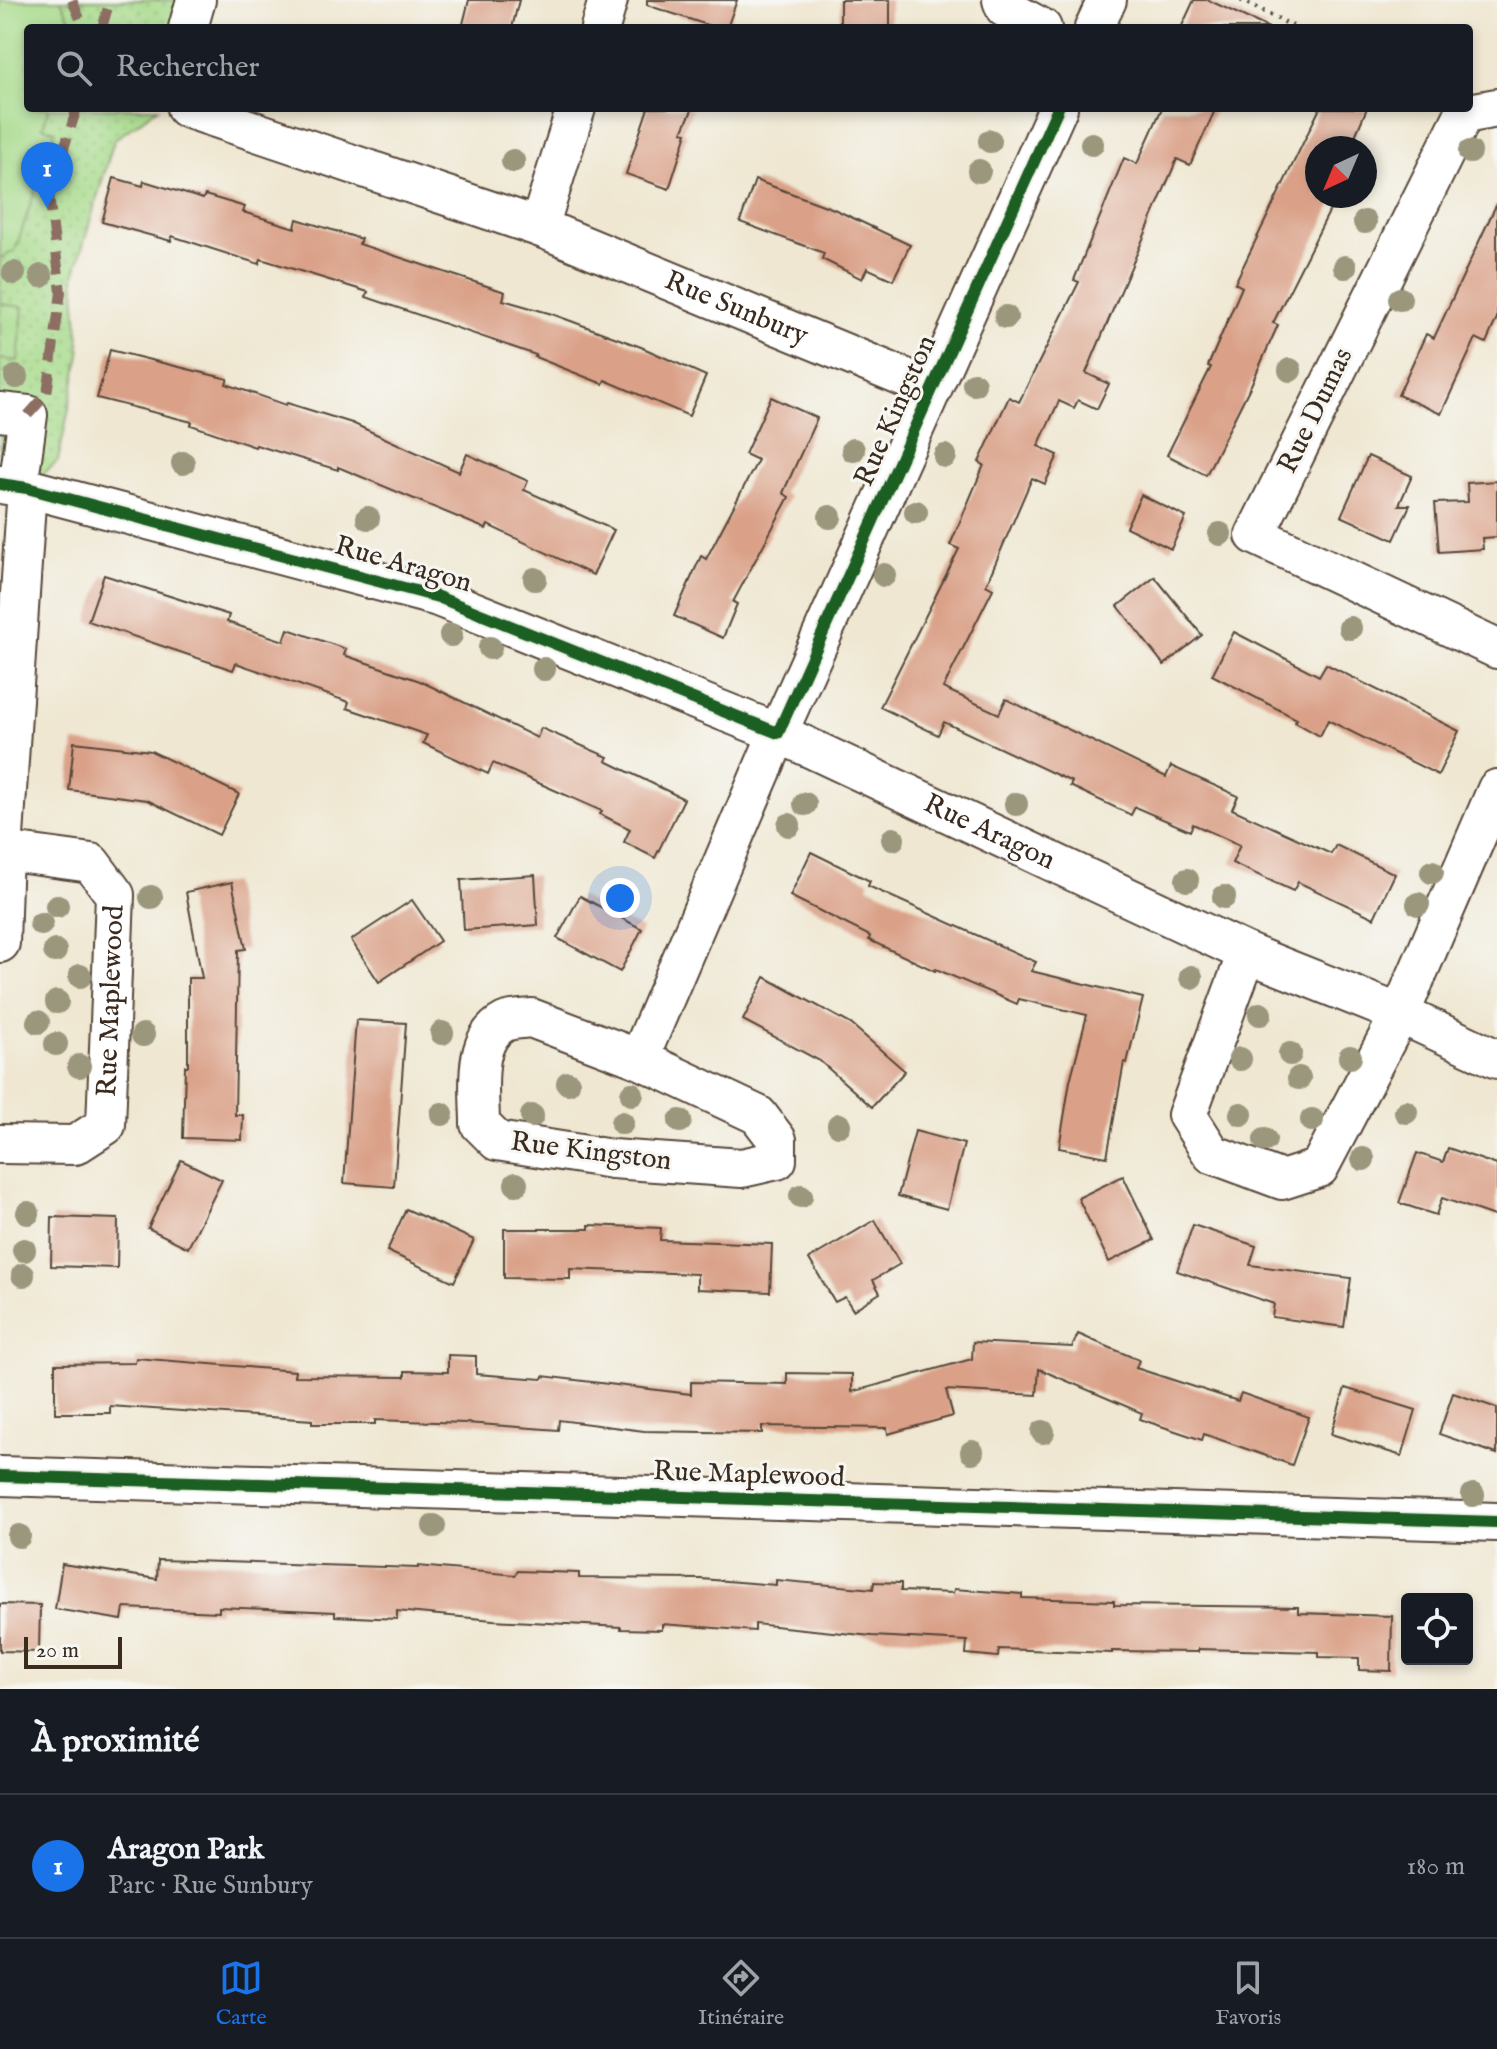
<!DOCTYPE html>
<html lang="fr">
<head>
<meta charset="utf-8">
<style>
	:root { --surface:#171b24; --page:#242831; --text:#f1f3f6; --muted:#9ea1a6; --line:#363941; --accent:#1a73e8 }
	body { margin:0; font-family:"IM FELL English",serif; background:var(--page); color:var(--text) }
	.controls { position:absolute; right:24px; bottom:24px; display:grid; overflow:hidden; border-radius:8px; box-shadow:0 4px 12px #0003 }
	.controls button { width:72px; height:72px; display:grid; place-items:center; padding:0; border:0; border-bottom:2px solid var(--line); background:var(--surface); color:var(--text); font:40px sans-serif }
	.compass { position:absolute; left:1305px; top:136px; width:72px; height:72px; border-radius:50%; background:var(--surface); box-shadow:0 4px 12px #0003; rotate:224deg }
	.scale { position:absolute; left:24px; bottom:20px; width:98px; box-sizing:border-box; padding-left:8px; border:4px solid #3b2a1e; border-top:0; font-size:22px; line-height:28px; white-space:nowrap; color:#3b2a1e; -webkit-text-stroke:6px #f6f6f2; paint-order:stroke }
	.you { position:absolute; left:620px; top:898px; width:28px; height:28px; margin:-20px; border:6px solid #fff; border-radius:50%; background:#1a73e8; box-shadow:0 0 0 12px #1a73e833 }
	.badge { display:grid; place-items:center; width:52px; height:52px; border-radius:50%; background:var(--accent); color:#fff; font-size:26px; font-weight:700 }
	.pin { position:absolute; translate:-50% -66px; filter:drop-shadow(0 2px 4px #0008) }
	.pin::after { content:''; position:absolute; top:42px; width:28px; height:24px; background:inherit; clip-path:polygon(0 0,100% 0,50% 100%) }
	.list { margin:0; padding:0; list-style:none }
	h2 { display:flex; justify-content:space-between; align-items:center; height:104px; margin:0; padding:0 32px; font-size:34px }
	h2 small { font-size:26px; font-weight:400; color:var(--muted) }
	.list li { display:grid; grid-template-columns:52px 1fr auto; gap:24px; align-items:center; box-sizing:border-box; height:144px; padding:0 32px; border-top:2px solid var(--line) }
	.list b { display:block; font-size:30px; white-space:nowrap }
	.list p { margin:0; font-size:26px; white-space:nowrap; color:var(--muted) }
	.list em { font-size:26px; font-style:normal; color:var(--muted) }
	.icon { flex:none; width:44px; height:44px; fill:none; stroke:currentColor; stroke-width:2; stroke-linecap:round; stroke-linejoin:round }
	.map { position:relative; flex:none; width:1497px; height:1689px; overflow:hidden }
	.search { position:absolute; background:var(--surface); box-shadow:0 4px 12px #0003; left:24px; right:24px; top:24px; height:88px; display:flex; align-items:center; gap:20px; box-sizing:border-box; padding:0 28px; border-radius:8px; color:var(--muted); font-size:30px }
	.sheet { height:248px; background:var(--surface) }
	nav { display:flex; justify-content:space-around; align-items:center; box-sizing:border-box; height:112px; border-top:2px solid var(--line); background:var(--surface); font-size:22px; color:var(--muted) }
	nav a { display:grid; justify-items:center; gap:4px }
	nav .on { color:var(--accent) }
	.map>svg:first-child { display:block }
	.grass { fill:url(#grass-dots); stroke:#708254; stroke-width:2 }
	.garden { fill:#a6da89; stroke:#708254; stroke-width:2 }
	.building { fill:#daa188 }
	.lines { fill:none; stroke-linecap:round; stroke-linejoin:round }
	.minor-casing { stroke:#564639; stroke-width:42 }
	.path { stroke:#564639; stroke-width:5; stroke-dasharray:2 6; stroke-linecap:butt }
	.minor { stroke:#fff; stroke-width:38 }
	.quiet { stroke:#8d6e63; stroke-width:10; stroke-dasharray:20 10; stroke-linecap:butt }
	.cycleway-casing { stroke:#f6f6f2; stroke-width:17 }
	.cycleway { stroke:#1b5e20; stroke-width:12 }
	.tree { fill:#9b977d }
	.labels { text-anchor:middle; dominant-baseline:central; stroke-width:6; stroke-linejoin:round; paint-order:stroke }
	.street-label { font-size:28px; fill:#3b2a1e; stroke:#f6f6f2 }
</style>
</head>
<body>
<div class="map">
<svg width="1497" height="1689" viewBox="0 0 1497 1689">
	<defs>
		<pattern id="grass-dots" width="8" height="8" patternUnits="userSpaceOnUse" patternTransform="scale(2)"><rect width="8" height="8" fill="#a6da89"/><path d="M2 2h.1M6 6h.1" fill="none" stroke="#90bb76" stroke-width="1.8" stroke-linecap="round"/></pattern>
	</defs>
	<rect width="100%" height="100%" fill="#f6f6f2"/>
	<filter id="ink" filterUnits="userSpaceOnUse"><feTurbulence type="fractalNoise" baseFrequency=".0125" numOctaves="2"/><feDisplacementMap in="SourceGraphic" scale="16" xChannelSelector="R" yChannelSelector="G"/><feConvolveMatrix kernelMatrix="1 2 1 2 8 2 1 2 1" color-interpolation-filters="sRGB"/></filter>
	<filter id="wash" filterUnits="userSpaceOnUse"><feTurbulence type="fractalNoise" baseFrequency=".006" numOctaves="4" result="noise"/><feDisplacementMap in="SourceGraphic" scale="32" xChannelSelector="R" yChannelSelector="G"/><feGaussianBlur stdDeviation="1.8" result="paint"/><feColorMatrix in="noise" values="0 0 0 0 0 0 0 0 0 0 0 0 0 0 0 0 0 1.4 0 .05"/><feComposite in="paint" operator="in"/></filter>
	<g filter="url(#wash)">
		<rect width="100%" height="100%" fill="#efe7d1"/>
		<path class="grass" d="M0,0H196L188,28H28V108H158L114,140L74,276L80,355L58,461L27,488L0,484Z"/>
		<g class="garden">
			<path d="M0,0H61L74,28H28V108H49L43,127L55,131L15,251L0,258Z"/>
			<path d="M0,304L23,307L18,361L0,359Z"/>
		</g>
		<g id="blocks">
			<g class="building">
				<path d="M469,0H519L512,28H462Z"/>
				<path d="M647,0H737L727,28H716L647,5Z"/>
				<rect x="840" y="0" width="50" height="28"/>
				<path d="M1194,0H1208L1269,28H1181Z"/>
				<path d="M648,108H693L682,132L687,133L669,189L626,174Z"/>
				<path d="M1162,108H1216L1190,165L1177,159L1086,373L1109,384L1097,409L1078,400L1074,408L1059,401L1038,446L1058,455L1045,484L1032,478L986,585L993,589L943,688L999,714L1006,699L1166,777L1171,766L1238,796L1232,809L1331,854L1336,845L1395,874L1374,918L1298,882L1293,891L1232,863L1240,845L1193,824L1190,831L1135,807L1131,815L1070,786L1072,782L944,722L938,735L880,707L959,549L950,545L984,465L979,462L1009,397L1019,402L1079,282L1074,280L1124,158L1137,164Z"/>
				<path d="M1320,108H1367L1350,148H1317V196H1337L1273,323L1278,325L1251,385L1206,475L1167,455L1211,367L1208,366L1242,287L1235,283Z"/>
				<path d="M114,178L143,186L144,181L203,199L205,195L245,207L243,212L295,228L297,219L361,239L359,244L505,292L503,300L552,314L641,347L706,376L689,416L605,380L603,384L535,357L536,355L366,297L368,292L261,259L259,264L172,236L171,241L102,222Z"/>
				<path d="M755,180L834,209L910,245L893,280L867,268L862,279L822,259L824,253L740,222Z"/>
				<path d="M1497,203V318L1486,343L1476,338L1441,414L1398,395L1426,334L1434,338Z"/>
				<path d="M110,350L228,379L226,384L286,405L287,403L352,423L459,472L467,454L528,481L524,490L614,530L593,575L488,525L486,529L338,467V470L256,445L255,447L191,425L192,422L97,398Z"/>
				<path d="M771,397L817,418L783,493L789,497L733,602L737,604L723,638L674,616L701,556L706,559L758,460L745,454Z"/>
				<path d="M1368,456L1412,476L1399,505H1410L1394,540L1341,516Z"/>
				<path d="M1497,481V537L1482,538L1483,549L1439,552L1435,503L1468,502L1467,483Z"/>
				<path d="M1141,495L1186,517L1171,549L1126,527Z"/>
				<path d="M104,575L229,615L227,622L284,641L288,629L346,649L344,655L420,681L537,738L541,728L608,757L606,761L684,799L655,858L624,842L630,829L600,814L602,811L493,763L488,774L423,743L427,735L347,708L349,702L236,663L233,670L88,621Z"/>
				<path d="M1155,577L1202,635L1164,665L1118,606Z"/>
				<path d="M1234,632L1319,676L1326,664L1459,731L1438,775L1328,720L1320,736L1295,722L1297,719L1212,675Z"/>
				<path d="M74,742L151,751L239,794L219,835L147,800L69,790Z"/>
				<path d="M811,852L870,881L868,886L1036,962L1031,971L1143,998L1127,1063L1124,1062L1107,1157L1059,1148L1070,1081L1087,1015L1019,999L1017,1004L936,969L935,971L869,940L870,936L790,896Z"/>
				<path d="M535,875L538,925L464,930L461,880Z"/>
				<path d="M232,882L246,949L238,950L235,1115H243L242,1140L183,1138L185,1066H188V978H202L186,892Z"/>
				<path d="M580,896L642,929L620,972L557,938Z"/>
				<path d="M412,900L440,941L379,982L351,940Z"/>
				<path d="M765,977L851,1024L905,1071L872,1107L820,1061L743,1020Z"/>
				<path d="M356,1020L406,1023L394,1187L344,1183Z"/>
				<path d="M915,1131L964,1144L947,1209L898,1196Z"/>
				<path d="M1448,1148L1497,1165V1217L1442,1198L1436,1215L1399,1203L1417,1153L1443,1162Z"/>
				<path d="M181,1160L222,1180L188,1248L148,1228Z"/>
				<path d="M1123,1176L1154,1240L1109,1262L1078,1198Z"/>
				<path d="M406,1209L474,1240L454,1282L387,1251Z"/>
				<path d="M52,1217L118,1219L117,1268L51,1266Z"/>
				<path d="M875,1220L900,1264L873,1280L880,1293L853,1310L845,1297L835,1302L809,1259Z"/>
				<path d="M589,1225L661,1228L660,1240L772,1244L770,1292L697,1289V1274L570,1269V1279L504,1278V1229H589Z"/>
				<path d="M1193,1225L1256,1246L1250,1265L1351,1278L1344,1327L1272,1317L1274,1304L1177,1271Z"/>
				<path d="M1078,1334L1139,1360L1136,1368L1238,1401L1241,1393L1309,1417L1292,1465L1204,1434L1202,1440L1140,1419L1142,1413L1039,1369L1037,1395L946,1390L953,1416L888,1434L887,1428L762,1426V1433L644,1431L559,1420L558,1430L466,1423L375,1420V1424H312V1420L110,1406V1413H55V1364L135,1363L136,1358L295,1371L294,1376L405,1377V1371L448,1372V1355L476,1356V1374L542,1379L543,1376L691,1394V1382L787,1384V1373L852,1374V1392L972,1359L973,1342L1072,1347Z"/>
				<path d="M1345,1388L1416,1410L1402,1456L1331,1434Z"/>
				<path d="M1453,1393L1497,1408V1454L1439,1434Z"/>
				<path d="M158,1560L418,1568V1566L516,1575L517,1571L579,1573V1578L701,1579L776,1585V1580L873,1589L874,1582L901,1583V1591L953,1593L954,1589L1022,1594V1598L1114,1601V1605L1298,1607V1613L1392,1616L1391,1671L1359,1670V1658L1319,1657V1652L1198,1649V1652L1112,1651V1653L999,1649L998,1657L966,1654L967,1641L872,1636L755,1624V1631L662,1624V1630L621,1629V1627L493,1620L397,1611V1619L335,1616V1612L219,1607V1612L124,1608L122,1620L55,1609L62,1564L157,1579Z"/>
				<path d="M0,1604L40,1605L39,1652L0,1651Z"/>
			</g>
		</g>
	</g>
	<g filter="url(#ink)">
		<use href="#blocks" fill-opacity="0" stroke="#564639" stroke-width="2"/>
		<g class="lines">
			<g class="minor-casing">
				<g id="minor">
					<path d="M1002,0L1005,8L1042,28"/>
					<path d="M188,28L196,0"/>
					<path d="M600,28L608,0"/>
					<path d="M1094,28L1107,0"/>
					<path id="s1" d="M186,108L539,227L932,389"/>
					<path d="M1497,108L1464,114L1255,535L1497,649"/>
					<path d="M539,227L576,108"/>
					<path d="M0,412L28,415L18,487"/>
					<path id="s2" d="M0,484L27,488L438,597L778,733L1247,953L1400,1014L1497,1059"/>
					<path d="M0,943L3,851L27,488"/>
					<path d="M1247,953L1187,1115L1212,1154L1282,1180L1319,1168L1400,1014L1497,789"/>
					<path d="M531,1018L639,1059L758,1115L777,1140V1160L742,1168L612,1159L497,1141L480,1124C480,1092 471,1039 505,1022C512,1019 524,1019 531,1018Z"/>
					<path d="M639,1059L778,733L1058,108"/>
					<path id="s3" d="M0,1144L75,1145L106,1125L115,895L91,863L3,851"/>
					<path d="M0,1476L1497,1522"/>
				</g>
			</g>
			<path class="path" d="M1241,0L1296,28"/>
			<use href="#minor" class="minor"/>
			<g class="quiet">
				<path d="M72,0L84,28"/>
				<path d="M102,28L110,0"/>
				<path d="M28,415L47,394L61,292L49,195L77,108"/>
			</g>
			<g class="cycleway-casing">
				<g id="cycleway">
					<path d="M0,484L27,488L438,597L778,733L1058,108"/>
					<path d="M0,1476L1497,1522"/>
				</g>
			</g>
			<use href="#cycleway" class="cycleway"/>
		</g>
		<g class="tree">
			<circle cx="990" cy="141" r="12"/>
			<circle cx="1092" cy="144" r="12"/>
			<circle cx="1470" cy="152" r="12"/>
			<circle cx="513" cy="161" r="12"/>
			<circle cx="979" cy="171" r="12"/>
			<circle cx="1365" cy="222" r="12"/>
			<circle cx="1345" cy="267" r="12"/>
			<circle cx="14" cy="273" r="12"/>
			<circle cx="41" cy="276" r="12"/>
			<circle cx="1400" cy="299" r="12"/>
			<circle cx="1006" cy="317" r="12"/>
			<circle cx="1290" cy="370" r="12"/>
			<circle cx="16" cy="377" r="12"/>
			<circle cx="974" cy="384" r="12"/>
			<circle cx="853" cy="450" r="12"/>
			<circle cx="945" cy="456" r="12"/>
			<circle cx="183" cy="463" r="12"/>
			<circle cx="916" cy="512" r="12"/>
			<circle cx="830" cy="517" r="12"/>
			<circle cx="368" cy="518" r="12"/>
			<circle cx="1220" cy="534" r="12"/>
			<circle cx="884" cy="575" r="12"/>
			<circle cx="535" cy="579" r="12"/>
			<circle cx="1350" cy="628" r="12"/>
			<circle cx="451" cy="635" r="12"/>
			<circle cx="490" cy="648" r="12"/>
			<circle cx="544" cy="669" r="12"/>
			<circle cx="805" cy="804" r="12"/>
			<circle cx="1016" cy="804" r="12"/>
			<circle cx="789" cy="825" r="12"/>
			<circle cx="893" cy="839" r="12"/>
			<circle cx="1432" cy="872" r="12"/>
			<circle cx="1187" cy="880" r="12"/>
			<circle cx="151" cy="897" r="12"/>
			<circle cx="1224" cy="897" r="12"/>
			<circle cx="1418" cy="904" r="12"/>
			<circle cx="57" cy="906" r="12"/>
			<circle cx="41" cy="924" r="12"/>
			<circle cx="55" cy="951" r="12"/>
			<circle cx="80" cy="976" r="12"/>
			<circle cx="1191" cy="977" r="12"/>
			<circle cx="57" cy="1002" r="12"/>
			<circle cx="1260" cy="1014" r="12"/>
			<circle cx="38" cy="1022" r="12"/>
			<circle cx="442" cy="1033" r="12"/>
			<circle cx="143" cy="1035" r="12"/>
			<circle cx="56" cy="1044" r="12"/>
			<circle cx="1290" cy="1054" r="12"/>
			<circle cx="1350" cy="1057" r="12"/>
			<circle cx="1240" cy="1059" r="12"/>
			<circle cx="79" cy="1066" r="12"/>
			<circle cx="1299" cy="1078" r="12"/>
			<circle cx="568" cy="1083" r="12"/>
			<circle cx="632" cy="1094" r="12"/>
			<circle cx="1406" cy="1112" r="12"/>
			<circle cx="442" cy="1114" r="12"/>
			<circle cx="1241" cy="1114" r="12"/>
			<circle cx="532" cy="1116" r="12"/>
			<circle cx="1312" cy="1120" r="12"/>
			<circle cx="680" cy="1121" r="12"/>
			<circle cx="622" cy="1123" r="12"/>
			<circle cx="839" cy="1125" r="12"/>
			<circle cx="1265" cy="1140" r="12"/>
			<circle cx="1363" cy="1159" r="12"/>
			<circle cx="516" cy="1184" r="12"/>
			<circle cx="801" cy="1196" r="12"/>
			<circle cx="28" cy="1213" r="12"/>
			<circle cx="24" cy="1250" r="12"/>
			<circle cx="23" cy="1275" r="12"/>
			<circle cx="1043" cy="1432" r="12"/>
			<circle cx="972" cy="1452" r="12"/>
			<circle cx="1473" cy="1495" r="12"/>
			<circle cx="434" cy="1526" r="12"/>
			<circle cx="19" cy="1536" r="12"/>
		</g>
	</g>
	<g class="labels">
		<g class="street-label">
			<text stroke="none"><textPath href="#s1" startOffset="586">Rue Sunbury</textPath></text>
			<text transform="translate(896 411) rotate(-66)">Rue Kingston</text>
			<text transform="translate(1316 411) rotate(-64)">Rue Dumas</text>
			<text transform="translate(403 565) rotate(16)">Rue Aragon</text>
			<text stroke="none"><textPath href="#s2" startOffset="1052">Rue Aragon</textPath></text>
			<text stroke="none"><textPath href="#s3" startOffset="236">Rue Maplewood</textPath></text>
			<text transform="translate(591 1152) rotate(7)">Rue Kingston</text>
			<text transform="translate(749 1475) rotate(2)">Rue Maplewood</text>
		</g>
	</g>
</svg>
<div class="controls">
<button><svg class="icon" aria-label="locate" viewBox="0 0 24 24"><circle cx="12" cy="12" r="6"/><path d="M12 2v4M12 18v4M2 12h4M18 12h4"/></svg></button>
</div>
<svg class="compass" viewBox="-18 -18 36 36"><path d="M0-13l5 13h-10z" fill="#e53935"/><path d="M0 13l5-13h-10z" fill="#9ea1a6"/></svg>
<div class="scale">20 m</div>
<div class="you"></div>
<div class="pin badge" style="left:47px;top:208px">1</div>
<div class="search"><svg class="icon" aria-label="search" viewBox="0 0 24 24"><circle cx="10" cy="10" r="6"/><path d="M15 15l6 6"/></svg>Rechercher</div>
</div>
<section class="sheet">
<h2>À proximité<small></small></h2>
<ul class="list">
<li><span class="badge">1</span><div><b>Aragon Park</b><p>Parc · Rue Sunbury</p></div><em>180 m</em></li>
</ul>
</section>
<nav>
<a class="on"><svg class="icon" aria-label="map" viewBox="0 0 24 24"><path d="M3 6l6-2 6 2 6-2v14l-6 2-6-2-6 2zM9 4v14M15 6v14"/></svg>Carte</a>
<a><svg class="icon" aria-label="directions" viewBox="0 0 24 24"><path d="M12 3l9 9-9 9-9-9zM9 14v-3h6M13 9l2 2-2 2"/></svg>Itinéraire</a>
<a><svg class="icon" aria-label="saved" viewBox="0 0 24 24"><path d="M7 4h10v16l-5-4-5 4z"/></svg>Favoris</a>
</nav>
</body>
</html>
